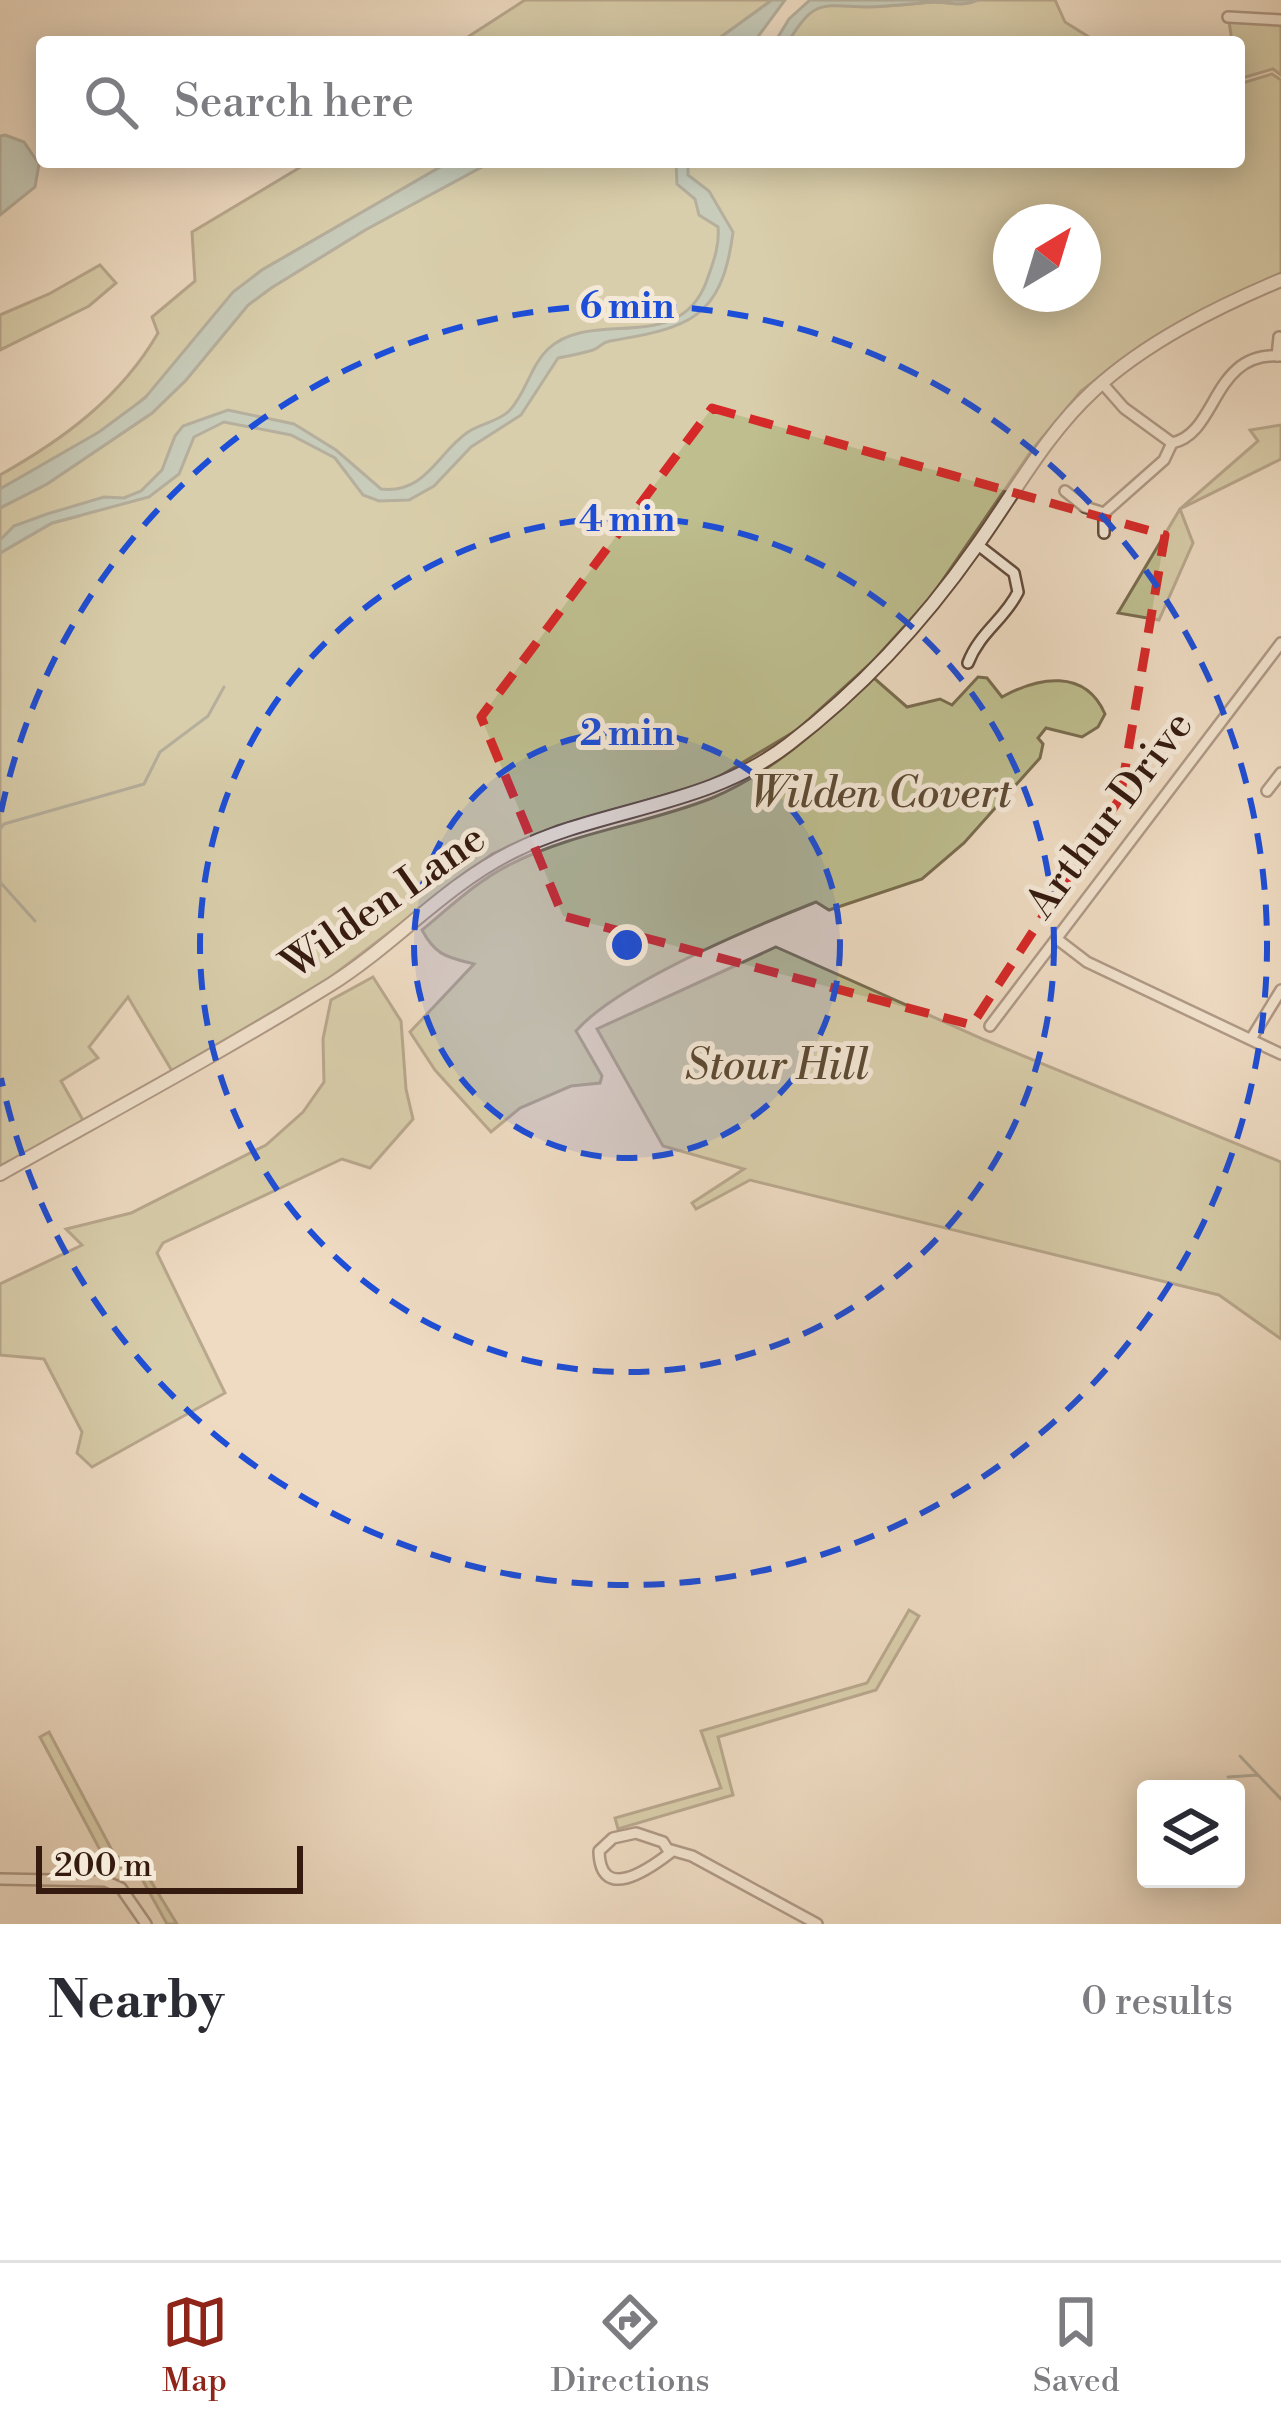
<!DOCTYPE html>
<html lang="en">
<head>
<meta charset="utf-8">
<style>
	:root { --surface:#fff; --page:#f2f2f3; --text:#2b2b33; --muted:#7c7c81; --line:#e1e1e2; --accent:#8f2418 }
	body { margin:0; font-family:"Libre Bodoni",serif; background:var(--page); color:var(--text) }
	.controls { position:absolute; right:36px; bottom:36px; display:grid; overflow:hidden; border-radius:12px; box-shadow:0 6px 30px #0003 }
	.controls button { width:108px; height:108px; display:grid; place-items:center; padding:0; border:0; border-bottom:3px solid var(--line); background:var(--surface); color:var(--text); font:60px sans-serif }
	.compass { position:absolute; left:993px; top:204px; width:108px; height:108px; border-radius:50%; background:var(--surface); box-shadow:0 6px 30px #0003; rotate:38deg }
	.scale { position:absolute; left:36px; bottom:30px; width:267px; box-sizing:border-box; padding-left:12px; border:6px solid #341a0f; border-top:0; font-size:33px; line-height:42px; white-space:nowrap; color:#341a0f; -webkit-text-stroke:9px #f4e8d7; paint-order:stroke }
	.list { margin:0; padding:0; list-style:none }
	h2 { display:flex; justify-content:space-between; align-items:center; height:156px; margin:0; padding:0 48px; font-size:51px }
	h2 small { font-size:39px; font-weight:400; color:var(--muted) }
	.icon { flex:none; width:66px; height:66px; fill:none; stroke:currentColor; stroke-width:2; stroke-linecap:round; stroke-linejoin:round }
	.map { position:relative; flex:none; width:1281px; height:1924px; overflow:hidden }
	.search { position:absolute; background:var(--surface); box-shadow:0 6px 30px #0003; left:36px; right:36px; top:36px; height:132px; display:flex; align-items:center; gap:30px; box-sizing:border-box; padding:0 42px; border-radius:12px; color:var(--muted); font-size:45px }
	.sheet { height:336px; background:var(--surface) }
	nav { display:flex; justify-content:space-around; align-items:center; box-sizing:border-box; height:168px; border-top:3px solid var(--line); background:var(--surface); font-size:33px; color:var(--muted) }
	nav a { display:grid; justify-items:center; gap:6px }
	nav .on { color:var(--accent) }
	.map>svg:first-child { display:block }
	.green { fill:#bebe8f; stroke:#796c4f; stroke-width:3; fill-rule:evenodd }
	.water { fill:#9abbaf; stroke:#717b6f; stroke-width:3 }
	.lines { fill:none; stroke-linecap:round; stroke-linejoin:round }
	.stream { stroke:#717b6f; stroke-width:3 }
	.minor-casing { stroke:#624a3c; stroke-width:14 }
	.tertiary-casing { stroke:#624a3c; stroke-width:16 }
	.minor { stroke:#f4e8d7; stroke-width:9 }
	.tertiary { stroke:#f4e8d7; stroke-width:12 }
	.marked { fill:none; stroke:#d62828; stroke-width:9; stroke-dasharray:24 15; stroke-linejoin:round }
	.ring { fill:none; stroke:#1d4ed8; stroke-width:6; stroke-dasharray:21 15 }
	.labels { text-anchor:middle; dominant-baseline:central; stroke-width:10; stroke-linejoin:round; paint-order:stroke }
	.park-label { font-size:42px; font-style:italic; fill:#5d4b35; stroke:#f4e8d7 }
	.street-label { font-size:42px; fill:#341a0f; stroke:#f4e8d7 }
	.centre { fill:#1d4ed8; stroke:#f4e8d7; stroke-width:6 }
	.ring-label { font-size:36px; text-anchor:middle; font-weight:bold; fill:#1d4ed8; stroke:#f4e8d7; stroke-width:10; stroke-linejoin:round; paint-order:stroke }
</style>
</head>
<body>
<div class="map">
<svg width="1281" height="1924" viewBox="0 0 1281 1924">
	<rect width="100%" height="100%" fill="#eedbc2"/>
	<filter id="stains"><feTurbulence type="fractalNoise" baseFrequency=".00167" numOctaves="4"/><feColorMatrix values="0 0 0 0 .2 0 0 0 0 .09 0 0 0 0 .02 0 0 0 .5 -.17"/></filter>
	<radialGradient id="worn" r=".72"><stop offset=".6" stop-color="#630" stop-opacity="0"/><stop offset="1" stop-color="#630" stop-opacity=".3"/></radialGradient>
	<g class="green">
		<path d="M525,0H772L714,42H460Z"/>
		<path d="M978,0H1055L1065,22L1097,42H788C812,0 822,4 865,6C887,7 910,4 932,2C949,1 961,8 978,0Z"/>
		<path d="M1229,21L1281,23V75L1273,69L1239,79V42H1232Z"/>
		<path d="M1272,74L1281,80V273L1240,292L1119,362L1081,391L1032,450L931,597L873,661L797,730L710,782L557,826L492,854L327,980L172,1071L128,997L89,1047L98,1058L61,1081L84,1122L0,1166V553L52,523L79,516L86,504L14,526L11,534L0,540V508L47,484L152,413L186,380L248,305L271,288L365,230L491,162H1239V84ZM1011,222H1083V294H1011Z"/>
		<path d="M309,162H449L262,270C221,301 197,344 162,381C118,428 56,458 0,489V475C64,439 121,397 158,333L152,317L195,281L192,232Z"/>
		<path d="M100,265L116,283L89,306L0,350V315L49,294Z"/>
		<path d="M1281,425V459L1180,509L1193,543L1159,620L1118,613L1180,509L1258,441L1250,430Z"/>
		<path d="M978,677L987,678L1002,697C1038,677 1085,668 1105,714L1098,727L1082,737L1046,728L1038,738L1043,744L1040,758L964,843L922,879L829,910L816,902C753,927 619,982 576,1031L602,1076L600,1083L571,1086L520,1108L491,1132L435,1070L410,1032L474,964C447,957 436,956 422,930C450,907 478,880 511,864C574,832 647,824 712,798C776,771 824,724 874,678L907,707L940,699L952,705Z"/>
		<path d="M776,947L985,1040L1281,1162V1339L1219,1295L750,1180L696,1209L692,1203L744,1169L663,1146L597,1029Z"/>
		<path d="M373,977L401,1021L406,1089L413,1119L370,1168L342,1159L163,1243L157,1253L225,1393L92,1467L77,1453L82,1432L44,1359L0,1355V1284L82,1245L66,1229L131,1213L266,1145L303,1112L324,1082L323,1039L331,1000Z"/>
		<path d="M909,1610L919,1616L876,1690L718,1737L733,1795L618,1829L615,1818L721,1788L701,1731L867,1683Z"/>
		<path d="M49,1732L115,1856L141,1865L177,1924H167L137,1870L108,1865L40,1737Z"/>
	</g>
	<g class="water">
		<path d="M772,0H785L754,42H714Z"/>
		<path d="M810,0H978C961,8 949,1 932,2C910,4 887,7 865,7C820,5 814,0 788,42H775L789,19Z"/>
		<path d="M5,135L24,142L39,164L35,187L0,215V136Z"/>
		<path d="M449,162H491L365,230L271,288L248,305L186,380L152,413L47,484L0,508V489L99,432L145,398L233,292L262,270Z"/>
		<path d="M676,162H688V175L709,191L733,232C722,320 687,328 610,341C600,343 603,346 593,350C583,353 569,356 558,358L521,415L471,447L434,486L409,500L379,501L363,495L335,458L291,435L224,422L194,437L179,474L149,497L52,523L0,553V540L14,526L47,514L104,497L124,498L141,491L162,470L175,436L183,426L228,410L294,424L336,450L381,489C426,494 437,453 468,432C481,423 498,422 509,411C526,394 530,366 548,349C592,307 680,357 707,280C713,263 720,245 718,227L699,215L695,199L677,184Z"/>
	</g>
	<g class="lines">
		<g class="stream">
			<path d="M0,829L4,824L144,784L160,752L208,716L224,687"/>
			<path d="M0,882L35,921"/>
			<path d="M1240,1756L1257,1774"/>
			<path d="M1228,1777L1258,1775L1281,1799"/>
		</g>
		<g class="minor-casing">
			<g id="minor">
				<path d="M1228,17L1281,20"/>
				<path d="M1277,356L1279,337"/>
				<path d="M1102,383L1124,408L1172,443C1219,433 1211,351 1281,356"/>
				<path d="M1065,491L1085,507L1104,513L1164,460L1172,443"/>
				<path d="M1104,513V533"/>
				<path d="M968,663C979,633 1005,619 1018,592L1014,573L978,545"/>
				<path d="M1267,791L1281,773"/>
				<path d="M1057,939L1087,962L1281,1054"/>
				<path d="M990,1026L1281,643"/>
				<path d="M1251,1039L1281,990"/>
				<path d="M636,1833L663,1842L670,1853C648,1870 600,1903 599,1851L613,1838Z"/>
				<path d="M671,1850L692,1856L817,1924"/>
				<path d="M0,1879L105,1881L121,1888L146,1924"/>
			</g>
		</g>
		<g class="tertiary-casing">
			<path id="tertiary" d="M0,1174C110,1112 222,1052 330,985C394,945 444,886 512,852C602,807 706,808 789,744C861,689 923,622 975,548C1014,494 1045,435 1094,390C1146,342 1217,307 1281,280"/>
		</g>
		<use href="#minor" class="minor"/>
		<use href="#tertiary" class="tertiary"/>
	</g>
	<path d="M0 0H1281V1924H0ZM712,408L1165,535L1120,798L972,1025L563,916L481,717Z" fill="#eedbc2" fill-opacity=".55" fill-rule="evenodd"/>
	<path class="marked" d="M712,408L1165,535L1120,798L972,1025L563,916L481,717Z"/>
	<circle cx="627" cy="945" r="213" fill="#1d4ed8" fill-opacity=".12"/>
	<g class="ring">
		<circle cx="627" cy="945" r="213"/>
		<circle cx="627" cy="945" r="427"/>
		<path d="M1 812A640 640 0 1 1 1 1078"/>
	</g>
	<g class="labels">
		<g class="park-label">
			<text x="881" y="794">Wilden Covert</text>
			<text x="777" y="1066">Stour Hill</text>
		</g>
		<g class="street-label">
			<text transform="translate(1110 815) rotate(-53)">Arthur Drive</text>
			<text transform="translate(384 902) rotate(-35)">Wilden Lane</text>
		</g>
	</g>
	<circle cx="627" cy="945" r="18" class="centre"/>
	<g class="ring-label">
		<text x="627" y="318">6 min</text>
		<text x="627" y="531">4 min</text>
		<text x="627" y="745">2 min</text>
	</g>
	<rect width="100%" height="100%" filter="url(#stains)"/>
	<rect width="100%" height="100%" fill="url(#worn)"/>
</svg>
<div class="controls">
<button><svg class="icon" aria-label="layers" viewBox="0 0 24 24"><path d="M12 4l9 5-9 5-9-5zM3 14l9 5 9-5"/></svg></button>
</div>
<svg class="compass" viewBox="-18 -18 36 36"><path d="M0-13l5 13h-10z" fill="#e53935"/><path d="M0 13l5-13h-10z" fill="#7c7c81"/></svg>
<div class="scale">200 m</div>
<div class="search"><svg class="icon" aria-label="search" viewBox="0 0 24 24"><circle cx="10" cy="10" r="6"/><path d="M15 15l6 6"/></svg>Search here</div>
</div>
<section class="sheet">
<h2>Nearby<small>0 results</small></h2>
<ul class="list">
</ul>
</section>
<nav>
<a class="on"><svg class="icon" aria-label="map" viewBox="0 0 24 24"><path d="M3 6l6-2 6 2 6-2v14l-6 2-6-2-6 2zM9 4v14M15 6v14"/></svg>Map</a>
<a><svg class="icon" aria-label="directions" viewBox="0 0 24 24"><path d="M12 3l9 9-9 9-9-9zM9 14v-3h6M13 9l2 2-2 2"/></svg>Directions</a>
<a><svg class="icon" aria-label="saved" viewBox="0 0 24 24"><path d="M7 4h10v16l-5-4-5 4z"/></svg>Saved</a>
</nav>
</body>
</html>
